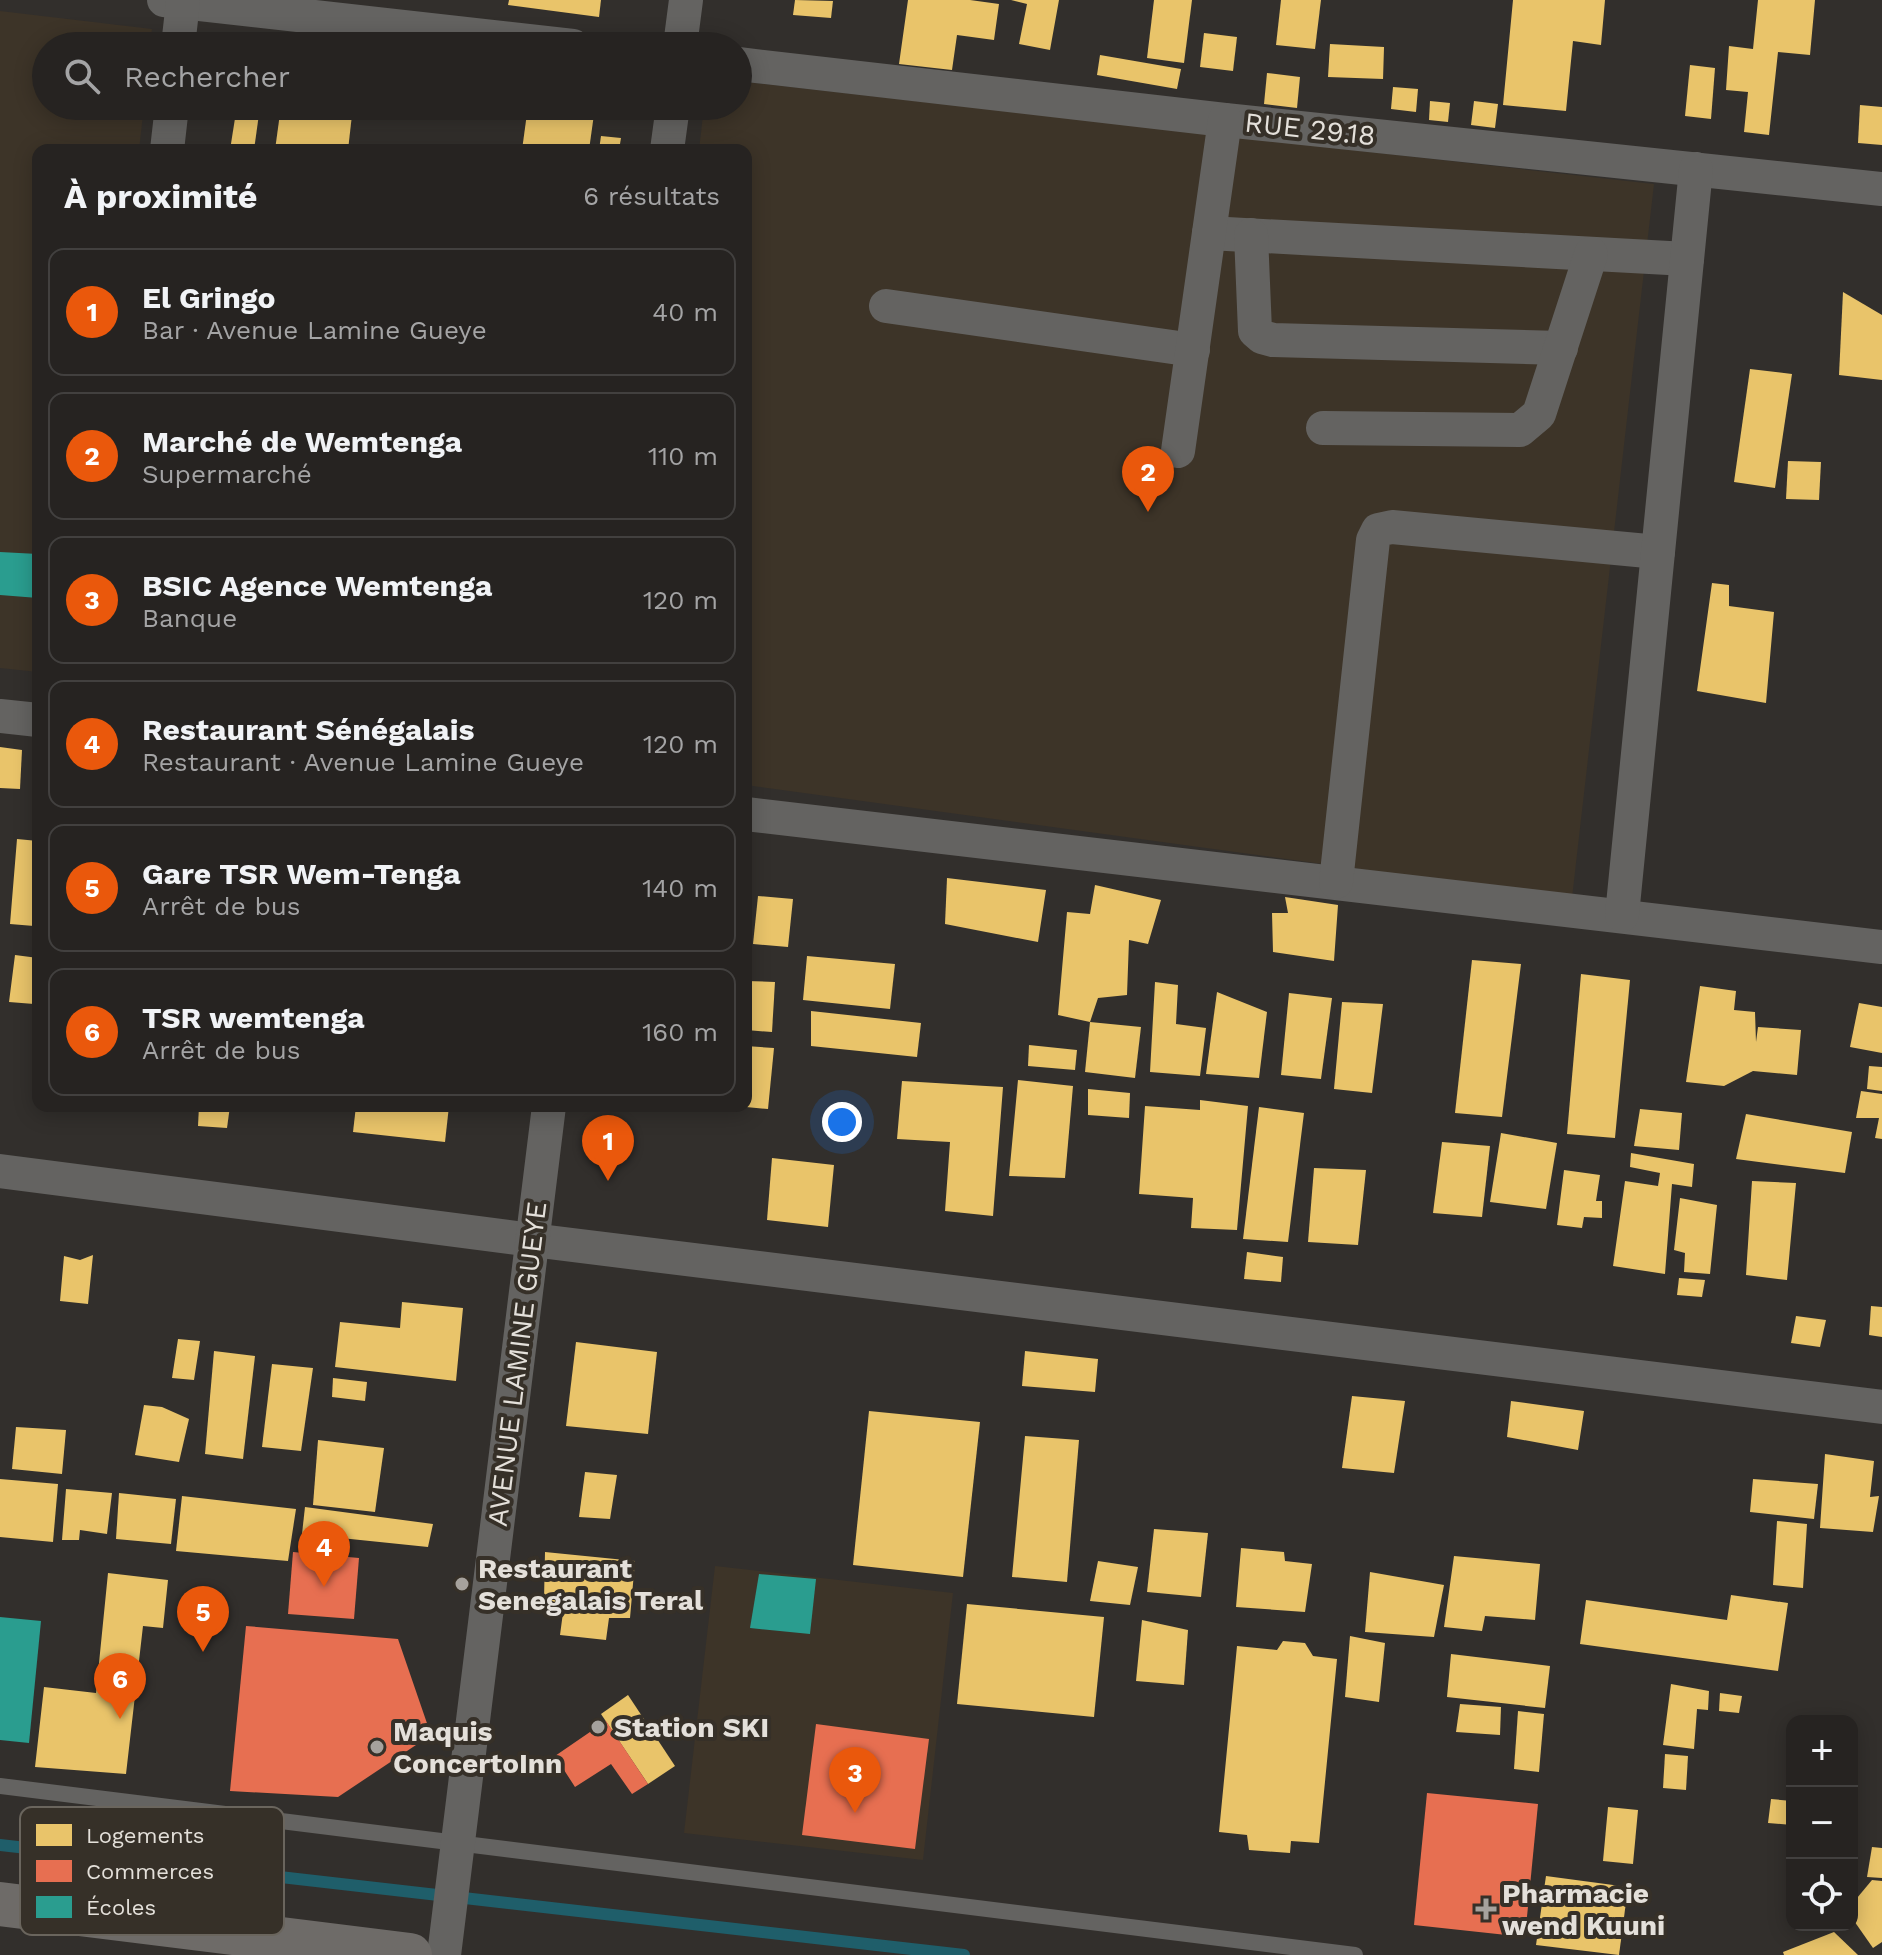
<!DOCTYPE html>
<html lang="fr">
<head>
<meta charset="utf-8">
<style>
	:root { --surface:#262321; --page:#2e2b2a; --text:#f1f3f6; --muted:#a4a4a5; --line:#42403f; --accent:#ea580c }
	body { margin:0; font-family:"Work Sans",sans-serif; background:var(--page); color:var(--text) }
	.controls { position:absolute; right:24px; bottom:24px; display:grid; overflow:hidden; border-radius:16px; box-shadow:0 4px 20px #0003 }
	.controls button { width:72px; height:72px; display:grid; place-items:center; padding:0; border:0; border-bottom:2px solid var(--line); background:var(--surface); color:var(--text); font:40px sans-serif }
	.you { position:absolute; left:842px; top:1122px; width:28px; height:28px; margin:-20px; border:6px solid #fff; border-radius:50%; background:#1a73e8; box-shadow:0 0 0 12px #1a73e833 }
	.badge { display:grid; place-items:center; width:52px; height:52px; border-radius:50%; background:var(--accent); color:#fff; font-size:26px; font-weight:700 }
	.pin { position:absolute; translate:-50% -66px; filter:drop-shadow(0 2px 4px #0008) }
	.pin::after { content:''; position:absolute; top:42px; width:28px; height:24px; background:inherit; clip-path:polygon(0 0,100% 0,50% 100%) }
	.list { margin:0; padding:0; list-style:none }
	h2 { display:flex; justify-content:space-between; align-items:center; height:104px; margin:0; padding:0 32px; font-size:34px }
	h2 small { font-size:26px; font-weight:400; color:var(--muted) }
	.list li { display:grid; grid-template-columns:52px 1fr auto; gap:24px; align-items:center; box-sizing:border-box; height:128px; margin:0 16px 16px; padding:0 16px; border:2px solid var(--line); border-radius:16px }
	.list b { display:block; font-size:30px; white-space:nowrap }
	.list p { margin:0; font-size:26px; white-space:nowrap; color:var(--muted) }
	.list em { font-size:26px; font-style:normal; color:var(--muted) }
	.icon { flex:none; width:44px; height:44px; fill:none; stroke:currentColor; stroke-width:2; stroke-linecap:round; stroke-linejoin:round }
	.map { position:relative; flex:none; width:1882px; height:1955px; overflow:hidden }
	.search { position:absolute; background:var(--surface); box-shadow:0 4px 20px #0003; left:32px; top:32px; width:720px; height:88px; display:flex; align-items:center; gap:20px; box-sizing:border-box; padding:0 28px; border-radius:44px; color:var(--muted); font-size:30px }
	.panel { position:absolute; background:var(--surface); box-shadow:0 4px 20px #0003; left:32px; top:144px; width:720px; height:968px; border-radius:16px }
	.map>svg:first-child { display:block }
	.built { fill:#3d3428 }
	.homes { fill:#e9c46a }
	.shops { fill:#e76f51 }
	.schools { fill:#2a9d8f }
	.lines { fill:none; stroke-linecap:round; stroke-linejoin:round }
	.stream { stroke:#1f5e6a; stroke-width:12 }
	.lane { stroke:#646361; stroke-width:16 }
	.street { stroke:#646361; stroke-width:34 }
	.primary { stroke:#6e6b68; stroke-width:44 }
	.poi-dot { fill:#a6a29d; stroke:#363028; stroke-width:3 }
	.labels { text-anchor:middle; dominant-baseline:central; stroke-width:8; stroke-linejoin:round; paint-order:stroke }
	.street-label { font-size:28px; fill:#e4e0da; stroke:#363028 }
	.poi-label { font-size:28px; font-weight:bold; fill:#e4e0da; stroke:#363028; text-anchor:start }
	.key { fill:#363028; stroke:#6a655d; stroke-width:2 }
	.key-label { font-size:22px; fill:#e4e0da }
</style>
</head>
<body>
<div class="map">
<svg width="1882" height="1955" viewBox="0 0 1882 1955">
	<rect width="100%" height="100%" fill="#322f2c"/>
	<g class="built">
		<path d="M0,11L152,29L150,46H46V106H144L139,150H38V672L0,668Z"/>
		<path d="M738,81L1654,184L1572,898L746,785V150H699L704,106H738Z"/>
		<path d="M715,1566L953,1593L923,1860L684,1833Z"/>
	</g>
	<g class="homes">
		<path d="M509,0H601L599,17L508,5Z"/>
		<path d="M795,0L833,1L831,18L793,15Z"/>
		<path d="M908,0H970L999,4L994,40L957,35L952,70L899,64Z"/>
		<path d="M1011,0H1059L1050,50L1019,44L1027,4Z"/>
		<path d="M1154,0H1192L1184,63L1147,58Z"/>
		<path d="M1281,0H1321L1315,49L1276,45Z"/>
		<path d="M1513,0H1605L1601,45L1573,41L1566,111L1503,105Z"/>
		<path d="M1758,0H1815L1810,55L1778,52L1769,135L1744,132L1748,92L1726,90L1729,46L1753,49Z"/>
		<path d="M1204,33L1237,37L1233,71L1200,67Z"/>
		<path d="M1330,44L1384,47L1383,79L1328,77Z"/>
		<path d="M1100,55L1181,69L1177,89L1097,75Z"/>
		<path d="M1690,65L1715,68L1711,119L1685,116Z"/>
		<path d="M1267,73L1300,77L1297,108L1264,104Z"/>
		<path d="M1393,87L1418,89L1416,112L1391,109Z"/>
		<path d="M1430,101L1450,103L1448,122L1429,120Z"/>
		<path d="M1474,101L1498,104L1495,128L1471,125Z"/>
		<path d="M1860,105L1882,107V145L1858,143Z"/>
		<path d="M281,106H353L348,150H275Z"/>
		<path d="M528,106L595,107L589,150H522Z"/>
		<path d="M236,112L259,114L254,150H230Z"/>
		<path d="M601,136L621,138L619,150H599Z"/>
		<path d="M1843,292L1882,315V380L1839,375Z"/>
		<path d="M1750,369L1792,374L1775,488L1734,482Z"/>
		<path d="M1788,461L1821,462L1819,500L1786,499Z"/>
		<path d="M1712,583L1729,585V606L1774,612L1766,703L1697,691Z"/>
		<path d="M0,747L22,750L20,789L0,788Z"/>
		<path d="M17,839L38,841V945H33L34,926L10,924Z"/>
		<path d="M947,878L1046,890L1038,942L945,924Z"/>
		<path d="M1095,885L1161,900L1148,944L1129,940L1127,995L1098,998L1090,1022L1058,1015L1067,912L1090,914Z"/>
		<path d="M758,896L793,899L788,947L753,944Z"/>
		<path d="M1285,897L1338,905L1334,961L1273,952L1272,913H1288Z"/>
		<path d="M15,955L38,958V1021H32L34,1004L9,1002Z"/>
		<path d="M807,956L895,964L890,1009L803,1000Z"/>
		<path d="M1472,960L1521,964L1502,1117L1455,1113Z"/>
		<path d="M1581,974L1630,980L1615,1138L1567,1134Z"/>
		<path d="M746,981L775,982L772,1032L746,1030Z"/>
		<path d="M1155,982L1178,985L1176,1024L1206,1028L1200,1076L1150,1072Z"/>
		<path d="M1700,986L1736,991L1734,1010L1755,1012L1756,1042L1758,1027L1801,1030L1797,1075L1753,1071L1724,1086L1686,1082Z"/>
		<path d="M1217,992L1267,1012L1259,1078L1206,1074Z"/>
		<path d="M1289,993L1332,998L1321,1079L1281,1075Z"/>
		<path d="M1342,1002L1383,1004L1372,1093L1334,1089Z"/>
		<path d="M1859,1003L1882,1007V1053L1850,1047Z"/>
		<path d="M811,1011L921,1023L917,1057L811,1046Z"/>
		<path d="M1090,1022L1141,1027L1135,1078L1085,1072Z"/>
		<path d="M1029,1045L1077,1050L1075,1070L1028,1066Z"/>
		<path d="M746,1046L774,1048L768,1109L746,1107Z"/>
		<path d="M1869,1066L1882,1067V1091L1867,1089Z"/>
		<path d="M1018,1080L1073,1086L1065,1178L1009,1176Z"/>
		<path d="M902,1081L1003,1087L993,1216L945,1211L950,1142L897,1139Z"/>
		<path d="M1088,1089L1130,1093L1129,1118L1088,1115Z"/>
		<path d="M1861,1091L1882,1094V1139L1875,1138L1879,1118H1856Z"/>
		<path d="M1200,1100L1248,1106L1237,1230L1191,1228L1193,1198L1139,1194L1145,1106L1200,1110Z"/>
		<path d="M199,1106H230L227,1128L198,1126Z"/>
		<path d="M356,1106H449L445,1142L353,1132Z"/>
		<path d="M1259,1107L1304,1113L1288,1242L1243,1239Z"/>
		<path d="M1640,1109L1682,1113L1679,1150L1634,1146Z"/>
		<path d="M1746,1114L1852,1132L1845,1173L1736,1159Z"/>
		<path d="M1501,1133L1557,1143L1546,1209L1490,1202Z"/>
		<path d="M1442,1142L1490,1146L1482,1217L1433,1213Z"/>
		<path d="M1631,1153L1694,1164L1692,1187L1672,1184L1665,1274L1613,1266L1625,1181L1658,1186L1660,1173L1630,1167Z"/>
		<path d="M772,1158L834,1165L828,1227L767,1220Z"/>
		<path d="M1314,1168L1366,1170L1358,1245L1308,1242Z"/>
		<path d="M1564,1170L1600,1175L1596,1201H1602V1218L1584,1217L1582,1228L1557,1225Z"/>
		<path d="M1752,1181L1796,1183L1787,1280L1746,1275Z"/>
		<path d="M1680,1198L1717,1205L1710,1274L1684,1272L1685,1253L1674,1250Z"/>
		<path d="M1247,1252L1283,1257L1281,1282L1244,1279Z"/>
		<path d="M93,1255L88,1304L60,1301L64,1256L80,1260Z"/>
		<path d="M1679,1278L1705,1280L1702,1297L1677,1295Z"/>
		<path d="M402,1302L463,1308L456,1381L335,1367L340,1322L400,1328Z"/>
		<path d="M1871,1306L1882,1307V1337L1869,1335Z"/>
		<path d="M1796,1316L1826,1320L1820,1347L1791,1343Z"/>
		<path d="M178,1339L200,1341L194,1380L172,1378Z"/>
		<path d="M576,1342L657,1352L648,1434L566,1426Z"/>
		<path d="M214,1351L255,1356L243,1459L205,1454Z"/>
		<path d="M1025,1351L1098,1359L1095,1392L1022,1386Z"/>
		<path d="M272,1364L313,1368L301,1451L262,1447Z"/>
		<path d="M333,1378L367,1382L365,1401L332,1397Z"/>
		<path d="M1352,1396L1405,1401L1394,1473L1342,1468Z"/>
		<path d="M1511,1401L1584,1411L1578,1450L1507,1437Z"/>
		<path d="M144,1405L162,1407L189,1419L179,1462L135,1455Z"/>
		<path d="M869,1411L980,1422L963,1577L853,1565Z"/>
		<path d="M16,1427L66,1430L62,1474L12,1469Z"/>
		<path d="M1025,1436L1079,1440L1067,1582L1012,1577Z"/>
		<path d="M318,1440L384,1448L375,1512L313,1505Z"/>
		<path d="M1825,1454L1874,1461L1870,1497L1879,1496L1873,1532L1820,1528Z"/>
		<path d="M585,1472L617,1475L610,1519L579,1517Z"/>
		<path d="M0,1479L58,1484L53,1542L0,1537Z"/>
		<path d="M1753,1479L1818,1484L1814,1519L1750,1512Z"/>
		<path d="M66,1489L112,1493L107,1534L80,1530L79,1540H62Z"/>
		<path d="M119,1493L176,1499L171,1544L116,1539Z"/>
		<path d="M182,1496L296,1509L288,1561L176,1551Z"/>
		<path d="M305,1507L433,1524L428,1547L302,1534Z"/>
		<path d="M1777,1521L1807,1524L1803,1588L1773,1585Z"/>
		<path d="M1154,1529L1208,1533L1201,1597L1147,1592Z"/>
		<path d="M1241,1548L1284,1552L1285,1561L1312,1564L1305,1612L1236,1607Z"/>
		<path d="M545,1552L635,1561L630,1618H609L606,1640L560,1635L564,1605L544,1600Z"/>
		<path d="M1454,1556L1540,1564L1535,1620L1485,1616L1482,1631L1444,1627Z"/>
		<path d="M1098,1561L1138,1567L1130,1605L1090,1601Z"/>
		<path d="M1370,1572L1444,1585L1434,1637L1365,1632Z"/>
		<path d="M108,1573L168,1580L163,1628L143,1626L126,1774L35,1767L44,1687L96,1693Z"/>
		<path d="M1731,1595L1788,1603L1778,1671L1580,1644L1586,1600L1727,1620Z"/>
		<path d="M967,1604L1104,1617L1094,1717L957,1704Z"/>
		<path d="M1142,1620L1188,1630L1184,1685L1136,1681Z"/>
		<path d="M1350,1636L1385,1643L1379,1702L1345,1697Z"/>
		<path d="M1283,1641L1305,1643L1313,1656L1337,1659L1319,1843L1291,1841L1290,1853L1249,1850L1247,1835L1219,1832L1237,1646L1277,1650Z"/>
		<path d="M1451,1654L1550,1666L1545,1708L1447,1697Z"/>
		<path d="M1671,1684L1709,1691L1708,1710L1697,1709L1694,1749L1663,1745Z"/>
		<path d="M1720,1693L1742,1696L1739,1713L1719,1711Z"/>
		<path d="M628,1695L675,1766L648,1784L601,1714Z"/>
		<path d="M1460,1704L1501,1707L1500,1735L1456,1732Z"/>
		<path d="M1518,1711L1544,1714L1539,1772L1514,1769Z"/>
		<path d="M1665,1754L1688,1756L1686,1790L1663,1788Z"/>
		<path d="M1771,1799L1792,1801V1825L1768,1823Z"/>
		<path d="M1608,1807L1638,1810L1633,1864L1603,1861Z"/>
		<path d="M1872,1847L1882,1848V1878L1867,1877Z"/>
		<path d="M1546,1876L1628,1887L1619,1955L1536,1945Z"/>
		<path d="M1872,1880L1882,1881V1942L1873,1948L1852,1918V1904Z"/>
		<path d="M1834,1932L1858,1955H1784L1783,1952Z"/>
	</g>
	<g class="shops">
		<path d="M293,1552L359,1558L354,1619L288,1614Z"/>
		<path d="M246,1626L398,1639L431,1735L338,1797L230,1791Z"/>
		<path d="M606,1721L648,1784L632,1794L611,1764L575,1787L555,1756Z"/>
		<path d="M816,1724L929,1739L915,1849L802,1835Z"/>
		<path d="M1427,1793L1538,1804L1525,1937L1414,1925Z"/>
	</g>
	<g class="schools">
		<path d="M0,552L38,554V598L0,595Z"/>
		<path d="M759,1574L816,1579L810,1634L750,1628Z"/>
		<path d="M0,1617L41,1621L29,1743L0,1740Z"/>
	</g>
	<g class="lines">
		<path class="stream" d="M0,1845L964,1955"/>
		<path class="lane" d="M0,1786L1355,1955"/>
		<g class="street">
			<path d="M164,0L573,46"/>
			<path d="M178,46L183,2"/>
			<path d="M680,46L686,0"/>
			<path d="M738,64L1225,120L1882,189"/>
			<path d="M167,150L172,106"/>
			<path d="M667,150L673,106"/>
			<path d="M1209,233L1687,259"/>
			<path d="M1251,235L1255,331L1262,337L1273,340L1561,348"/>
			<path d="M886,306L1193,350"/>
			<path d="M1323,428L1520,430L1539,414L1591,254"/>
			<path d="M1178,451L1225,120"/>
			<path d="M0,716L38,720"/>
			<path d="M746,814L1882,947"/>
			<path d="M1336,882L1373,540L1378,530L1392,527L1658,552"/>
			<path d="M1622,915L1696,169"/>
			<path d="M0,1171L532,1240L1882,1407"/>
			<path d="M444,1955L549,1106"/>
		</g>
		<path class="primary" d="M0,1904L410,1955"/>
	</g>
	<g class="poi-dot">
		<circle cx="462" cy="1584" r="8"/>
		<circle cx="598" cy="1727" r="8"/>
		<circle cx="377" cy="1747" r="8"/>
		<path d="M1482 1897h8v8h8v8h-8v8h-8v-8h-8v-8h8z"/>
	</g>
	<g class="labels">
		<g class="street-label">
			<text transform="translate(1310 129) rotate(6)">RUE 29.18</text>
			<text transform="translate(517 1364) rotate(-83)">AVENUE LAMINE GUEYE</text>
		</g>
		<g class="poi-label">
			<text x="478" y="1568">Restaurant<tspan x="478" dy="32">Senegalais Teral</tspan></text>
			<text x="614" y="1727">Station SKI</text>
			<text x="393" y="1731">Maquis<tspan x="393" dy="32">ConcertoInn</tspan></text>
			<text x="1502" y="1893">Pharmacie<tspan x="1502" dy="32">wend Kuuni</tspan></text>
		</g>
	</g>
	<rect x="20" y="1807" width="264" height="128" rx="12" class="key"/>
	<rect x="36" y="1824" width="36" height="22" fill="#e9c46a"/>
	<rect x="36" y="1860" width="36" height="22" fill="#e76f51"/>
	<rect x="36" y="1896" width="36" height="22" fill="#2a9d8f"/>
	<g class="key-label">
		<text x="86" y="1843">Logements</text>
		<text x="86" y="1879">Commerces</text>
		<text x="86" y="1915">Écoles</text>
	</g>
</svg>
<div class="controls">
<button>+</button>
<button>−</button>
<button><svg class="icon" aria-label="locate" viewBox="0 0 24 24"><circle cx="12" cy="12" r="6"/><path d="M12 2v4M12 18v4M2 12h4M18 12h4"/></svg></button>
</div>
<div class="you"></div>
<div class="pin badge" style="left:608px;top:1181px">1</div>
<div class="pin badge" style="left:1148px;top:512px">2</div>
<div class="pin badge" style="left:855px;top:1813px">3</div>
<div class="pin badge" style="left:324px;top:1587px">4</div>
<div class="pin badge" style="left:203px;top:1652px">5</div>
<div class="pin badge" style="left:120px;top:1719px">6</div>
<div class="search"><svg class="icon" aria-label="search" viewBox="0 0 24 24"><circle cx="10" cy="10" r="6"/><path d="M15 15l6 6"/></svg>Rechercher</div>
<section class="panel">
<h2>À proximité<small>6 résultats</small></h2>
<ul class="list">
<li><span class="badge">1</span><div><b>El Gringo</b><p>Bar · Avenue Lamine Gueye</p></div><em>40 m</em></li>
<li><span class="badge">2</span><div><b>Marché de Wemtenga</b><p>Supermarché</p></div><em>110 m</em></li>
<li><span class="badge">3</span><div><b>BSIC Agence Wemtenga</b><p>Banque</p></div><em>120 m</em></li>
<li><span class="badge">4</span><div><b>Restaurant Sénégalais</b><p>Restaurant · Avenue Lamine Gueye</p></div><em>120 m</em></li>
<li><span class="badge">5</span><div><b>Gare TSR Wem-Tenga</b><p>Arrêt de bus</p></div><em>140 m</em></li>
<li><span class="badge">6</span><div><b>TSR wemtenga</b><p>Arrêt de bus</p></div><em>160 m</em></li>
</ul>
</section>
</div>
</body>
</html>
